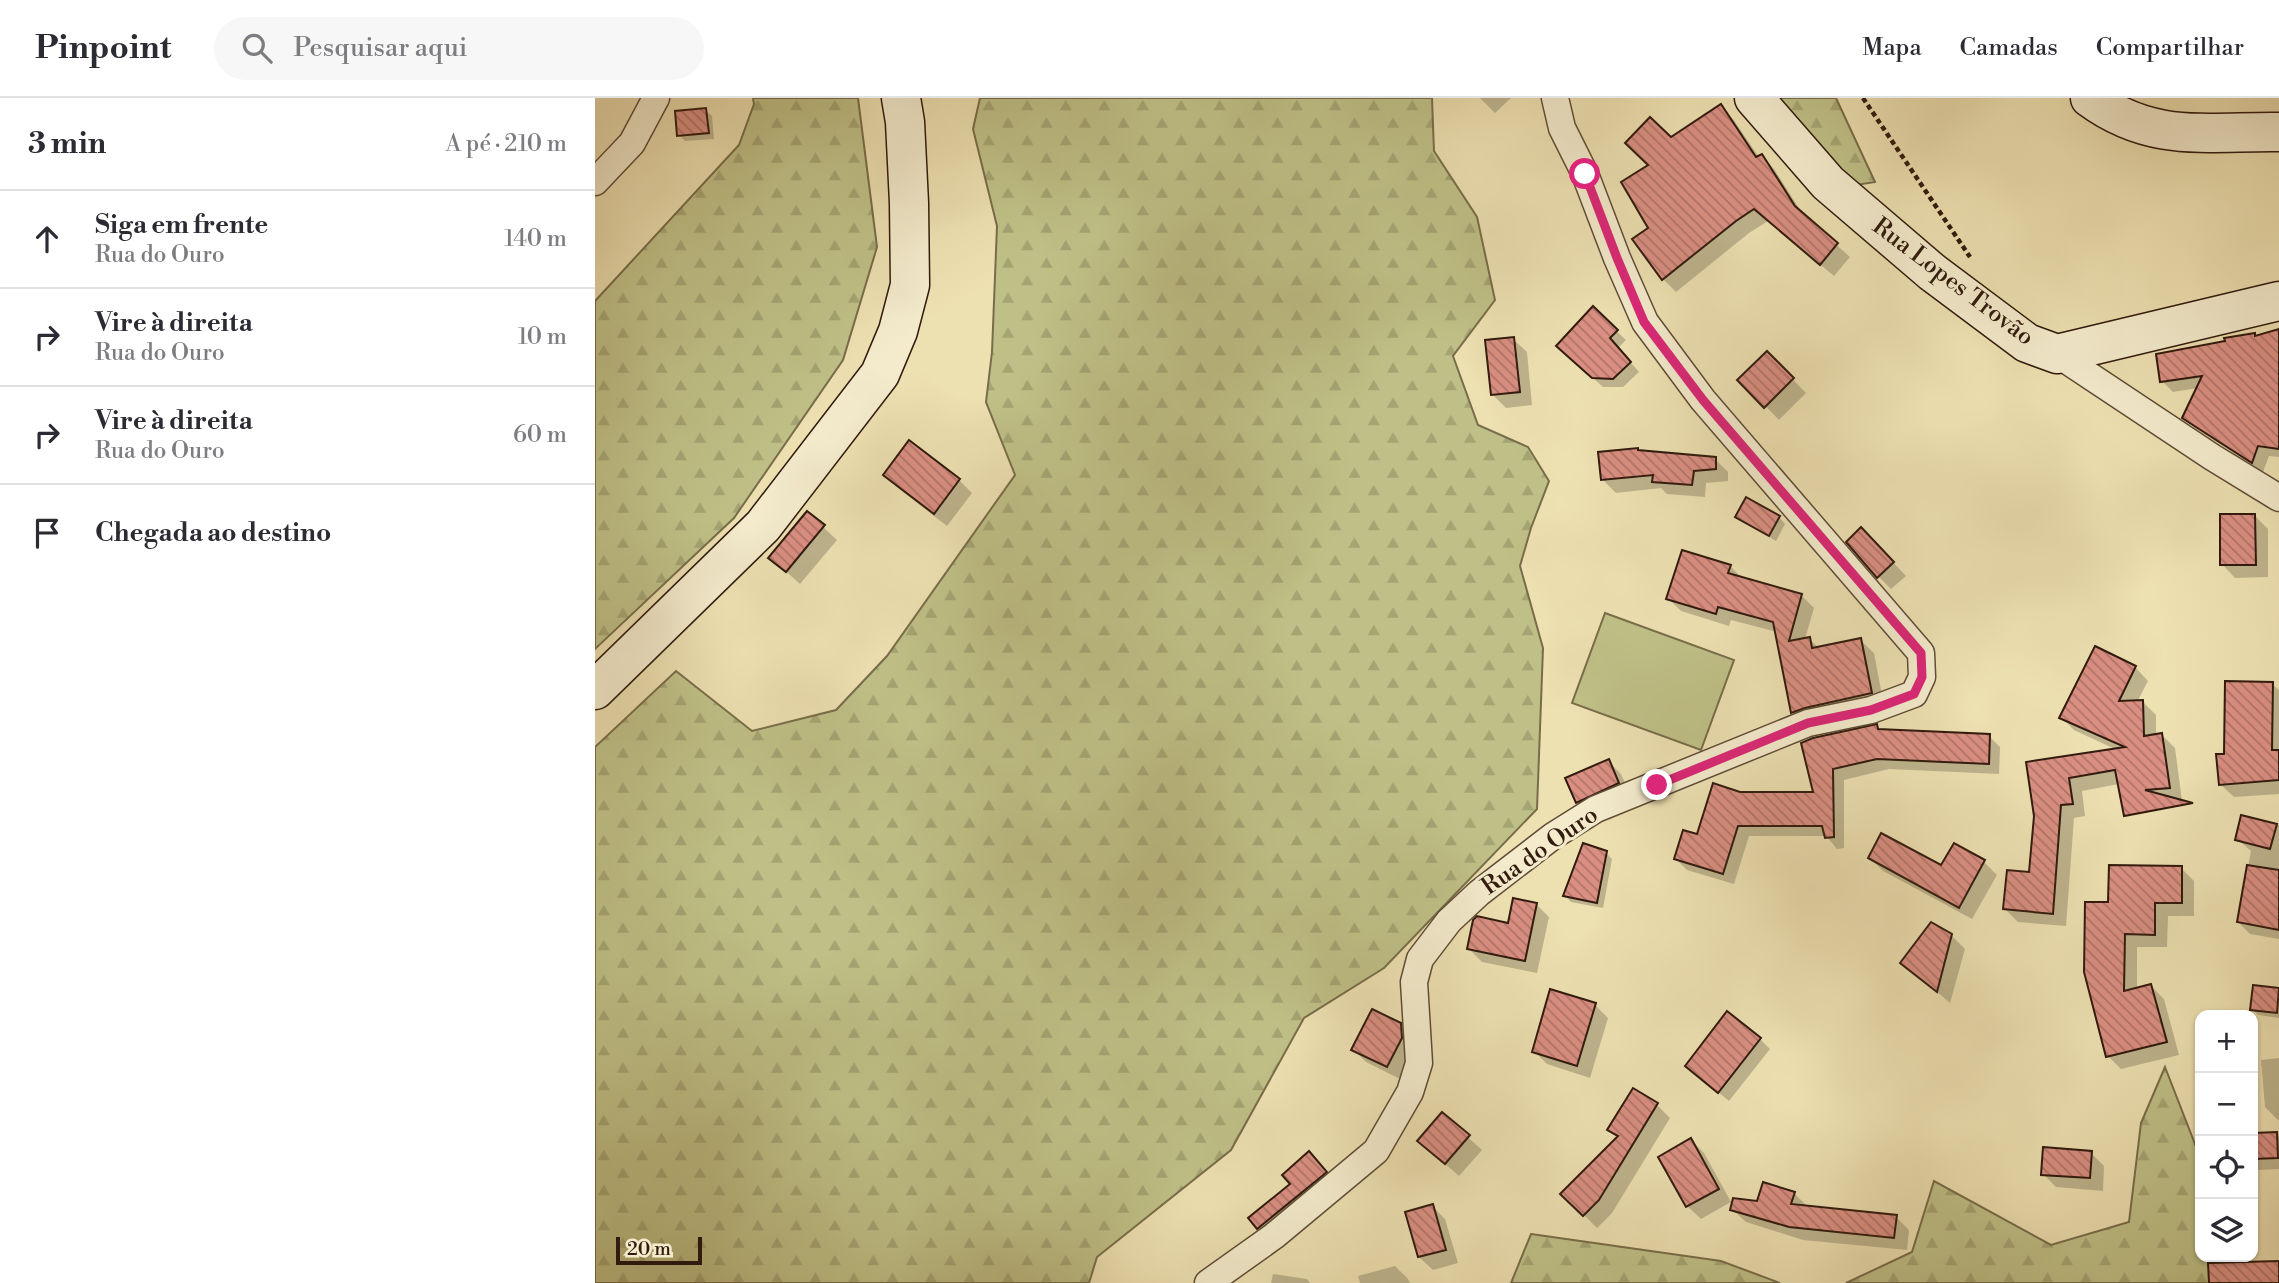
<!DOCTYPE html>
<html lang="pt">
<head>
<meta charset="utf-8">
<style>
	:root { --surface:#fff; --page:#f7f7f7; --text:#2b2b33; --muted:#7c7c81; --line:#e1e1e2 }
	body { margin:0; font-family:"Libre Bodoni",serif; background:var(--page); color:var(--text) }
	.controls { position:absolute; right:21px; bottom:21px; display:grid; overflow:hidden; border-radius:14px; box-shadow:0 2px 5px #0004 }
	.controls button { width:63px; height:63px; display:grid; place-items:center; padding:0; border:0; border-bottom:2px solid var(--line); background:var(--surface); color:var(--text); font:35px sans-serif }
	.scale { position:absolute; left:21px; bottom:18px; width:86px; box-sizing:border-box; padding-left:7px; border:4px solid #311a0e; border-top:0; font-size:19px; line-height:24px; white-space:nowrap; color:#311a0e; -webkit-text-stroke:5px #f3ebcc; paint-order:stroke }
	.stop { position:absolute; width:21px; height:21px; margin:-16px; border:5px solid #db2777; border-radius:50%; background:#fff }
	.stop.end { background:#db2777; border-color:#fff; box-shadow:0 2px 7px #0008 }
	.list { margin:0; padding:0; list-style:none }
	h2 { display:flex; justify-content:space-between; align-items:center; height:91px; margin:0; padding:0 28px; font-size:30px }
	h2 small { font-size:23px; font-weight:400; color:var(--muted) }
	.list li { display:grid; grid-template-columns:46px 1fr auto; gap:21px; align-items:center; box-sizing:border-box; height:98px; padding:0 28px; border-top:2px solid var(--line) }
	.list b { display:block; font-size:26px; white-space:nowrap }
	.list p { margin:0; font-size:23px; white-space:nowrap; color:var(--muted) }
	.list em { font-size:23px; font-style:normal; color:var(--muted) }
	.icon { flex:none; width:38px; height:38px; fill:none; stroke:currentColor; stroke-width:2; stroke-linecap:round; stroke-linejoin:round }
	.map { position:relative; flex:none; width:1684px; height:1185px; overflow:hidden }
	header { display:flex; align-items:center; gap:42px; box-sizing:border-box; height:98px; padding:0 35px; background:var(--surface); border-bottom:2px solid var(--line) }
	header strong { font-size:33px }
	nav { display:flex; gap:38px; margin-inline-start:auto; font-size:24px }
	.search { width:490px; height:63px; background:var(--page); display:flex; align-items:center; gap:18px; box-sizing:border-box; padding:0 24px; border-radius:38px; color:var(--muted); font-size:26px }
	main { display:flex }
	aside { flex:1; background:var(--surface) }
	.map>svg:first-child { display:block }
	.green { fill:#bfc087; stroke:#786d4a; stroke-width:2 }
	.forest { fill:url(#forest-firs); stroke:#786d4a; stroke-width:2 }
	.shadow { fill:#0003 }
	.building { fill:url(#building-back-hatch); stroke:#311a0e; stroke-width:2 }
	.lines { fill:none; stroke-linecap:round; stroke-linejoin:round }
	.street-casing { stroke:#604c37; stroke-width:29 }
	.secondary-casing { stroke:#311a0e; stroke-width:41 }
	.path { stroke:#311a0e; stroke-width:4.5; stroke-dasharray:5 3.5; stroke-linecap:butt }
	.street { stroke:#f3ebcc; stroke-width:26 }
	.secondary { stroke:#f3ebcc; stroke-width:38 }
	.route { stroke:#db2777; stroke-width:9 }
	.labels { text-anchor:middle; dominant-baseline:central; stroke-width:6; stroke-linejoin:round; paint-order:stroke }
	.street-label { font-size:24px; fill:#311a0e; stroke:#f3ebcc }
</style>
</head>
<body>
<header>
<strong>Pinpoint</strong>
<div class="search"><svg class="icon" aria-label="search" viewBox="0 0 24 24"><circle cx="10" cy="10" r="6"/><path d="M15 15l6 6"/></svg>Pesquisar aqui</div>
<nav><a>Mapa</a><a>Camadas</a><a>Compartilhar</a></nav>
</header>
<main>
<aside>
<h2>3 min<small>A pé · 210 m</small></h2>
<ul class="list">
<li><svg class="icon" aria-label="ahead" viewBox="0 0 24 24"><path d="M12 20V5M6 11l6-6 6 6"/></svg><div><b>Siga em frente</b><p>Rua do Ouro</p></div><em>140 m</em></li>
<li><svg class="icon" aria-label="right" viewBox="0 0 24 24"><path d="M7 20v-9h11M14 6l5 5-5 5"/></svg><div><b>Vire à direita</b><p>Rua do Ouro</p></div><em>10 m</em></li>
<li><svg class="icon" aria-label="right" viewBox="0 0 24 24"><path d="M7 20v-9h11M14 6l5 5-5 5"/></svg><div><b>Vire à direita</b><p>Rua do Ouro</p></div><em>60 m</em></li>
<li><svg class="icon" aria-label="arrive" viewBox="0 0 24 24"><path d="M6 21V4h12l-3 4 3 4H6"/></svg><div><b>Chegada ao destino</b></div></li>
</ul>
</aside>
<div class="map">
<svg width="1684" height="1185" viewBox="0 0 1684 1185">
	<defs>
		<pattern id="forest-firs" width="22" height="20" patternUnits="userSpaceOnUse" patternTransform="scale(1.75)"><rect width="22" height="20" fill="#bfc087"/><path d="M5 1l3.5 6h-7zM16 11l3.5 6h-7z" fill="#a5a473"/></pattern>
		<pattern id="building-back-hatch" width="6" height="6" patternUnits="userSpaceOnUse" patternTransform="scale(1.75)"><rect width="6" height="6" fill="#da8f82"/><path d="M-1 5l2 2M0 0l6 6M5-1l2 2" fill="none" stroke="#b17469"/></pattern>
	</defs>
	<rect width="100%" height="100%" fill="#ede0b1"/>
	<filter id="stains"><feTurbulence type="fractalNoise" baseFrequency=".00286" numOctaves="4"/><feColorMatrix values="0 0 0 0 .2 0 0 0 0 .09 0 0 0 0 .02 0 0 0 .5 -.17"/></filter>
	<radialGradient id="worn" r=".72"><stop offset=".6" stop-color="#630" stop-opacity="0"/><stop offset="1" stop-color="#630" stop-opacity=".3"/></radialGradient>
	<path class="green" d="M1010,515L1139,562L1106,652L977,605Z"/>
	<g class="forest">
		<path d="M158,0H263L282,149L248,262L139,420L0,551V203L144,47L159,6Z"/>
		<path d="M385,0H837L839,53L882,119L900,202L858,258L883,327L933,349L954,383L936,430L925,468L948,550L942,711L789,870L709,920L636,1052L502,1159L494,1185H0V649L81,573L157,633L241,612L292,558L420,377L391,304L397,254L402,128L378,31Z"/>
		<path d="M1182,0H1241L1280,84L1261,87L1229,60Z"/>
		<path d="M1570,969L1605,1059V1159H1621L1623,1185H1251L1317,1154L1339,1083L1456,1147L1534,1124L1546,1025Z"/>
		<path d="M936,1136L1126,1163L1185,1185H916Z"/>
	</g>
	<g class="shadow">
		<path d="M885,0H916L900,15Z"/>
		<path d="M1126,8L1138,21L1164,59L1167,58L1179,71L1209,118L1255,159L1239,178L1173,123L1154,135L1081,194L1068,181L1055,131L1056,68L1076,41Z"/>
		<path d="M110,12L117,18L119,41L90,43L84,37Z"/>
		<path d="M998,211L1031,242L1023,250L1044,274L1028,289H1008L973,257Z"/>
		<path d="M1659,237L1662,240L1684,311V359L1674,358L1668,374L1600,330L1589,319L1603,290L1578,294L1567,283Z"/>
		<path d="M918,241L932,254L937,307L911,310L898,297Z"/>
		<path d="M1172,255L1211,295L1184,322L1145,282Z"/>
		<path d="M1045,354L1120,361L1133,374V383L1111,385L1110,399L1072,396L1066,390L1021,395L1008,382Z"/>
		<path d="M290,377L364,382L377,395L352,428L303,390Z"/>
		<path d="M213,415L242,442L205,486L176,460Z"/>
		<path d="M1142,418L1184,419L1190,426L1181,443L1148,424Z"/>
		<path d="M1660,418L1673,431V479L1640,480L1627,466Z"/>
		<path d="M1279,444L1311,478L1296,491L1283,478Z"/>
		<path d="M1135,468L1148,481L1206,497L1219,510L1210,541H1214L1224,550L1265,542L1279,555L1289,608L1211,627L1198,614L1182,534L1136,522L1134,528L1086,513L1073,500Z"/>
		<path d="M1540,569L1553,583L1542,604H1548L1561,617V638L1567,637L1580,650L1587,703L1524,686L1487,693L1490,718L1479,720L1471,828L1423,824L1410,811L1436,776L1441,718L1433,665L1522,652L1479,632L1466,619Z"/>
		<path d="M1677,586L1684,592V696L1639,699L1625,686L1631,657Z"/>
		<path d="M1282,628L1287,633L1394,638L1405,649L1404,676L1294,671L1249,682V750L1242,751L1231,738H1154L1139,786L1092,772L1081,761L1145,695L1221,696L1208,646Z"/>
		<path d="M1013,663L1026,676L1036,698L996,717L982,704Z"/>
		<path d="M1647,721L1684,727V841L1655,836L1643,824L1656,753L1642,741Z"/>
		<path d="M1011,755L1017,761L1008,810L976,804L970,798Z"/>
		<path d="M1275,760L1347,769L1389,764L1402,777L1377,821L1288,773Z"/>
		<path d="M1586,770L1599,783V818H1573L1572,849H1542V891L1556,888L1569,901L1584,957L1526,971L1513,958L1515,806Z"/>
		<path d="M941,806L954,819L942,875L887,864L874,851L915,827Z"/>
		<path d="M1356,837L1370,851L1355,905L1307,864Z"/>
		<path d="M1660,888L1684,892V920L1663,917L1657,911Z"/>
		<path d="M1000,907L1013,920L995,980L952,966L939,953Z"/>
		<path d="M805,927L818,940L819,953L805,981L771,964L758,951Z"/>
		<path d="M1165,941L1175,951L1134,1003L1102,977Z"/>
		<path d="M1684,960V1022H1683L1670,1009L1666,962Z"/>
		<path d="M1038,992L1062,1007L1075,1020L1017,1115L1002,1130L968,1096L1023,1040L1015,1031Z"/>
		<path d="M847,1016L887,1052L864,1078L824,1043Z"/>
		<path d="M1682,1036L1684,1038V1071L1664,1072L1658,1066V1037Z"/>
		<path d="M1096,1042L1109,1055L1136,1104L1106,1121L1092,1108Z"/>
		<path d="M1496,1055L1509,1068L1508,1093L1461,1089L1448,1076Z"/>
		<path d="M724,1066L741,1085L673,1140L663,1130Z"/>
		<path d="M1199,1095L1212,1108L1301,1119L1314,1132L1312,1152L1208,1142L1151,1124L1137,1111Z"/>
		<path d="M837,1108L850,1121L863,1165L838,1172L824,1159Z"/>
		<path d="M800,1168L813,1181L815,1185H765L763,1178Z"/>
		<path d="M678,1176L712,1181L715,1185H676Z"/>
	</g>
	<g class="building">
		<path d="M1126,6L1161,59L1167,56L1200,108L1243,145L1225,167L1159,111L1141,123L1067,182L1037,141L1053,130L1026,84L1053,67L1030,45L1055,19L1076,39Z"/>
		<path d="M111,10L114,35L82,38L80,13Z"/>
		<path d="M998,208L1023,232L1015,240L1036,264L1018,281L997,280L961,248Z"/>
		<path d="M1684,231V351L1663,348L1657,365L1587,320L1607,278L1565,284L1561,256L1630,243L1629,240L1660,235V238Z"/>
		<path d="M919,239L925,294L896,297L890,242Z"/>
		<path d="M1172,253L1199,280L1169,310L1142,282Z"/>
		<path d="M314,342L365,381L339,416L288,377Z"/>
		<path d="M1043,350V352L1121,359V371L1099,373L1097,387L1057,384L1058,377L1006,382L1003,354Z"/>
		<path d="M1151,399L1185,418L1174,438L1140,419Z"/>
		<path d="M212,413L230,427L191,474L173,460Z"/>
		<path d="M1625,416H1660L1661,467H1625Z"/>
		<path d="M1266,429L1299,464L1282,480L1251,444Z"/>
		<path d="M1087,452L1136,467L1133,475L1207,496L1194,543L1215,539L1217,550L1266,540L1277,595L1210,610L1196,615L1178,524L1123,509L1121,516L1071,501Z"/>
		<path d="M1500,548L1541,568L1524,603L1548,602L1549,638L1567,635L1575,690L1550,692L1598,705L1529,718L1520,672L1474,680L1478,706L1466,707L1458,816L1408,811L1412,772L1434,774L1439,718L1431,664L1530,649L1464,620Z"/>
		<path d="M1630,583L1678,584L1677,652H1684V682L1624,687L1621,656H1629Z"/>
		<path d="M1282,626L1283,631L1395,636L1394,666L1282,661L1238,671L1239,739L1230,740L1227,728H1143L1128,776L1079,761L1088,732L1102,736L1118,685L1145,694H1218L1206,645L1218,640Z"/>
		<path d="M1014,661L1024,685L981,705L970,680Z"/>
		<path d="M1646,717L1682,726L1675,751L1640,742Z"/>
		<path d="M1286,735L1346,767L1359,745L1390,762L1364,810L1273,760Z"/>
		<path d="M988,745L1012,753L1002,805L968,798Z"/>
		<path d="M1514,767L1587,768V805H1560V837L1530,836L1529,893L1556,886L1572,944L1511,959L1489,874L1490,804H1513Z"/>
		<path d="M1652,767L1684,772V832L1642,824Z"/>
		<path d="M918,800L942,805L930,863L872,851L878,822L882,818L913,825Z"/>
		<path d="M1336,824L1357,836L1342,894L1305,865Z"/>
		<path d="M1658,887L1684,890L1682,915L1655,912Z"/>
		<path d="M955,891L1001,905L982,968L937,954Z"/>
		<path d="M777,911L806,925L807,940L792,969L756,952Z"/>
		<path d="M1132,913L1166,940L1123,995L1090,968Z"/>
		<path d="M1038,990L1063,1005L1004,1102L988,1118L965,1096L1023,1038L1012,1032Z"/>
		<path d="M847,1014L875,1037L850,1066L822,1043Z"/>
		<path d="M1682,1034L1683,1060L1658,1061V1035Z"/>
		<path d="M1096,1040L1124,1091L1091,1109L1063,1059Z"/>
		<path d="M1448,1049L1497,1053L1495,1080L1446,1077Z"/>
		<path d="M714,1053L732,1074L662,1131L653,1120L695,1086L687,1077Z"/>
		<path d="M1168,1084L1200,1094L1196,1106L1302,1117L1299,1140L1194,1129L1135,1112L1138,1100L1162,1103Z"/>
		<path d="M838,1106L851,1152L823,1159L810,1114Z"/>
		<path d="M1684,1163V1185H1614L1613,1165Z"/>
	</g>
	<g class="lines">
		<g class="street-casing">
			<g id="street">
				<path d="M0,84L37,45L61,0"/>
				<path d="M1462,256L1617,359L1684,400"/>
				<path d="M613,1185L679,1138L781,1053L815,994L824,965L819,884L825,861L854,823L884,795L958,738L1001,711L1213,625L1276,612L1319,596L1327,579L1326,555L1108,302L1050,224L1022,160L990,76L967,30L960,0"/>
			</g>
		</g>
		<g class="secondary-casing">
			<g id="secondary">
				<path d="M1159,0L1233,85L1337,174L1432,245L1462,256L1684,203"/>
				<path d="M1495,0C1558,46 1612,33 1684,34"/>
				<path d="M0,592L168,428L285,276L303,233L315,187L314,105L310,24L306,0"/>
			</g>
		</g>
		<path class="path" d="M1268,0L1375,159"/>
		<use href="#street" class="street"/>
		<use href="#secondary" class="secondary"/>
	</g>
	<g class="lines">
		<path class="route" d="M990,76L1022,160L1049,224L1108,302L1326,555L1327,579L1319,596L1276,612L1213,625L1062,687"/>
	</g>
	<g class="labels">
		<g class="street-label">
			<text transform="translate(1358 184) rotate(37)">Rua Lopes Trovão</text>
			<text transform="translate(945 753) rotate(-35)">Rua do Ouro</text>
		</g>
	</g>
	<rect width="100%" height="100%" filter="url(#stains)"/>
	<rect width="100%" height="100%" fill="url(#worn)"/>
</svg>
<div class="controls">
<button>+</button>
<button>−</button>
<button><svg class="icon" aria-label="locate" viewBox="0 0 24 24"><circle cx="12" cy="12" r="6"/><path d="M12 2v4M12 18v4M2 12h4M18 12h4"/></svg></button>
<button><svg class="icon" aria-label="layers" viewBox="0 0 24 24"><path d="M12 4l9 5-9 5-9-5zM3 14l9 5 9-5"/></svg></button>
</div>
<div class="scale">20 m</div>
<div class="stop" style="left:990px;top:76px"></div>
<div class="stop end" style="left:1062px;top:687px"></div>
</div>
</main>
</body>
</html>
